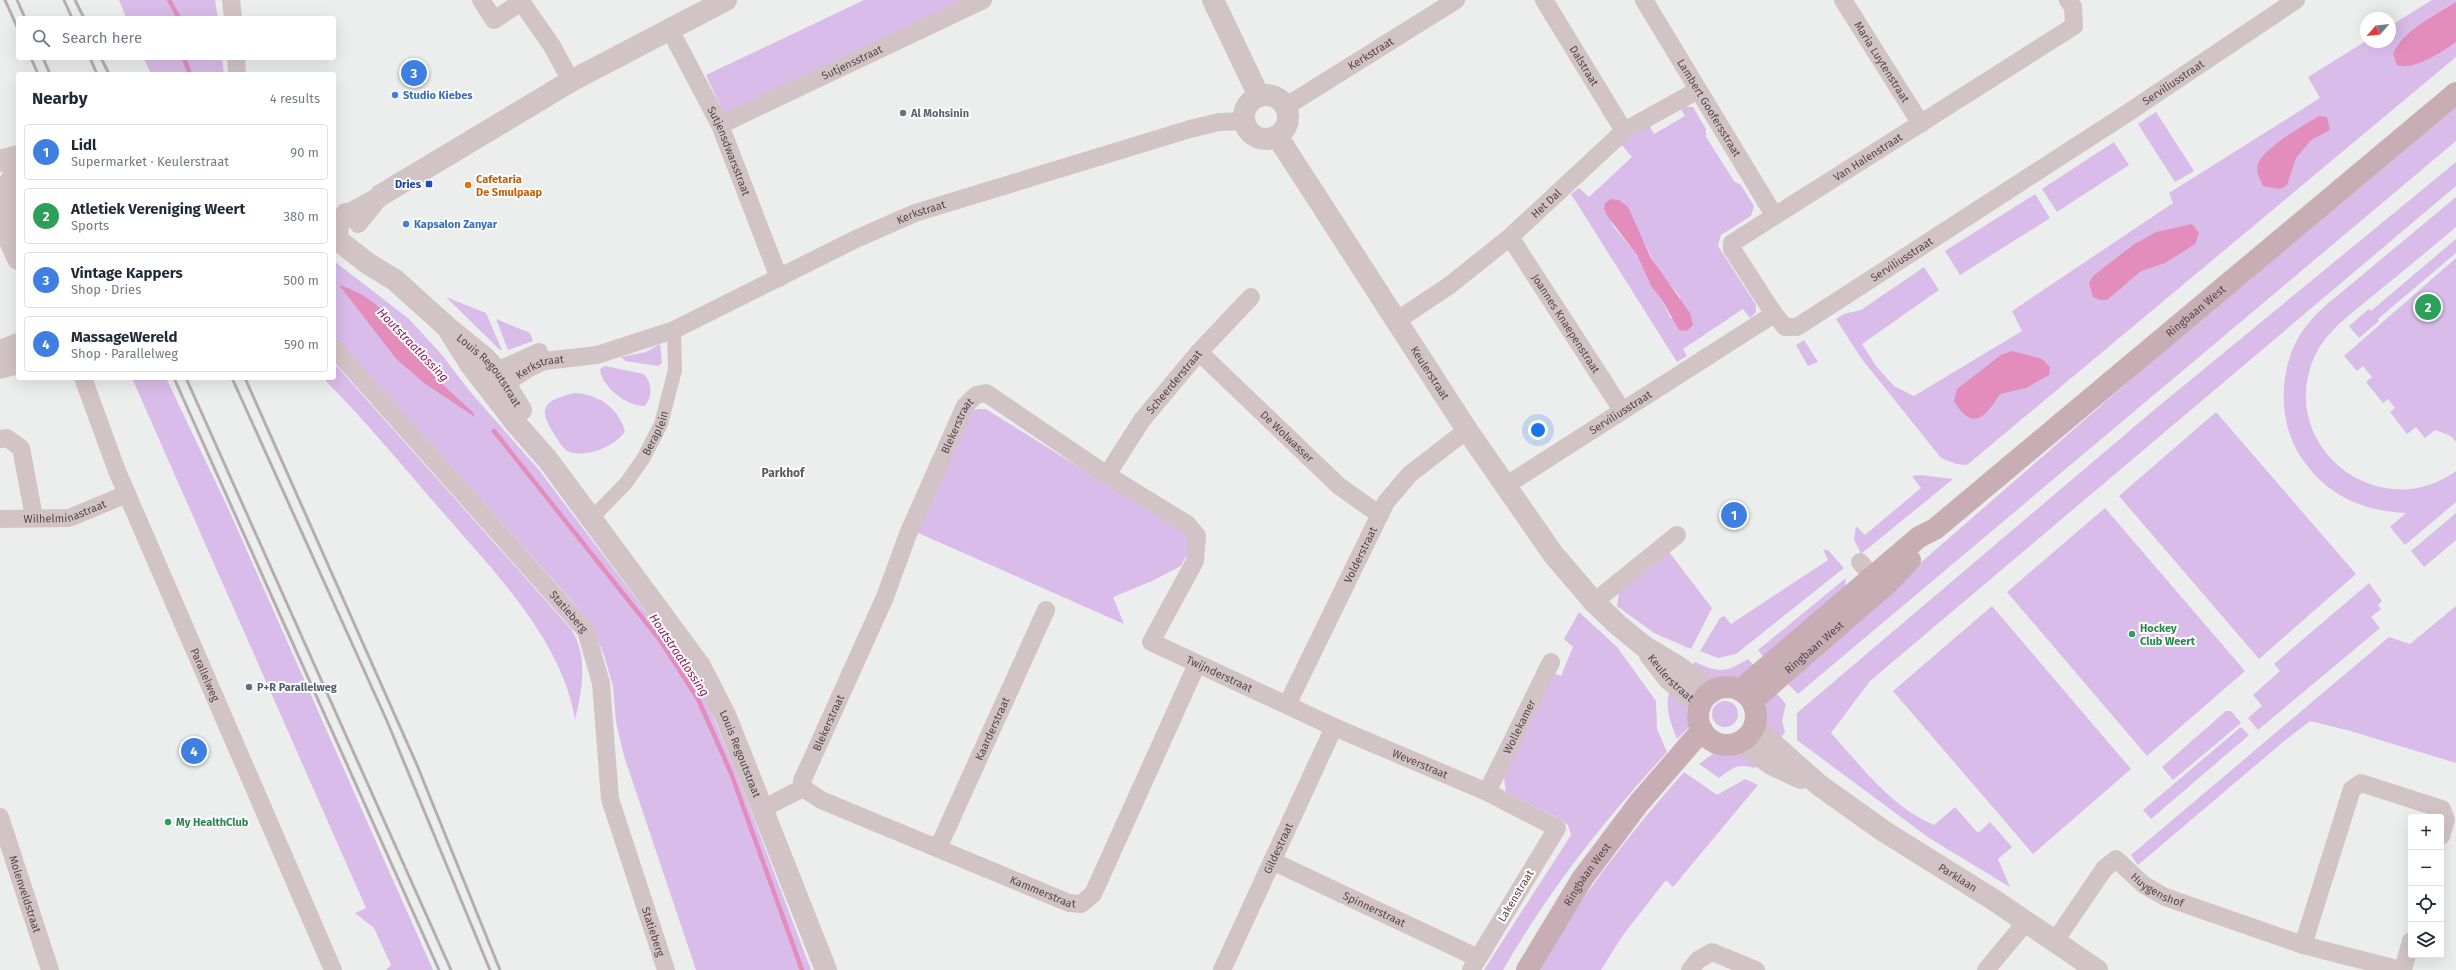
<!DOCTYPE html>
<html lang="en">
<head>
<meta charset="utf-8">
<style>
	:root { --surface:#fff; --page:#f2f2f3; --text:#1f2937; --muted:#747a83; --line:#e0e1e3; --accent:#2563eb }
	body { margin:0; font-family:"Fira Sans",sans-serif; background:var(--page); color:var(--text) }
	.controls { position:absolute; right:12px; bottom:12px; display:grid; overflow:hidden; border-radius:4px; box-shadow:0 4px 16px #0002 }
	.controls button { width:36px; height:36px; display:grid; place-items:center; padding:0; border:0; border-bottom:1px solid var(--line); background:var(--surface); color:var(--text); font:20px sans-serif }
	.compass { position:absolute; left:2360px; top:12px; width:36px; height:36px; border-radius:50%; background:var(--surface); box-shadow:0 4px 16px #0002; rotate:242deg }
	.you { position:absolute; left:1538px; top:430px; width:14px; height:14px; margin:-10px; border:3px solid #fff; border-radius:50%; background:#1a73e8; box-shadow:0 0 0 6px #1a73e833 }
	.badge { display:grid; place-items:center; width:26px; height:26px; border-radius:50%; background:var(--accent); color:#fff; font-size:13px; font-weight:700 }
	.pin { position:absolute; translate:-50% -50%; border:2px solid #fff; box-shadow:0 1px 4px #0006 }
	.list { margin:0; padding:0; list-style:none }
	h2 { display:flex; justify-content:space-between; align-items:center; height:52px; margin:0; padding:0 16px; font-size:17px }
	h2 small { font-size:13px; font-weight:400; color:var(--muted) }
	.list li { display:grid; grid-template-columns:26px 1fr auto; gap:12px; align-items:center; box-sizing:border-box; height:56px; margin:0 8px 8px; padding:0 8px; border:1px solid var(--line); border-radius:4px }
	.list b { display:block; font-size:15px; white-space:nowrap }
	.list p { margin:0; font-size:13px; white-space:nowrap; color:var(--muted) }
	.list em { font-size:13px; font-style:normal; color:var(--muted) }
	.icon { flex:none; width:22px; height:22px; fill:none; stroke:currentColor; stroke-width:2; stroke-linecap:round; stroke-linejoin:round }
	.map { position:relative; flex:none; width:2456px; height:970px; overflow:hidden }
	.search { position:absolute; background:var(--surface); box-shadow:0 4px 16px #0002; left:16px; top:16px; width:320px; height:44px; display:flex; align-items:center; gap:10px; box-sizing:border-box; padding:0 14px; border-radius:4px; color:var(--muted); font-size:15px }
	.panel { position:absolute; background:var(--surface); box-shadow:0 4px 16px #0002; left:16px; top:72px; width:320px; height:308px; border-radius:4px }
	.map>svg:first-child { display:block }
	.green { fill:#d9bce9; fill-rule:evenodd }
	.water { fill:#e28dbb }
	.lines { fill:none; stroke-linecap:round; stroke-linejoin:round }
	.stream { stroke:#e28dbb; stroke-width:4.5 }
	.pedestrian { stroke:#d2c3c7; stroke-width:14 }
	.minor { stroke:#d2c3c7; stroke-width:18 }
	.tertiary { stroke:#d2c3c7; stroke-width:22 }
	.primary { stroke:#c8adb4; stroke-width:22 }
	.rail { stroke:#b5aeaf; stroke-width:3 }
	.shop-dot { fill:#3f7fe0; stroke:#fff; stroke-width:1.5 }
	.worship-dot { fill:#6b7280; stroke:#fff; stroke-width:1.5 }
	.transit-dot { fill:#1a4fb4; stroke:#fff; stroke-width:1.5 }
	.food-dot { fill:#e8710a; stroke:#fff; stroke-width:1.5 }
	.leisure-dot { fill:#2e9e5b; stroke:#fff; stroke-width:1.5 }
	.service-dot { fill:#5c6f8a; stroke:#fff; stroke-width:1.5 }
	.labels { text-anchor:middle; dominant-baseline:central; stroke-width:4; stroke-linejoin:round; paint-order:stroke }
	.street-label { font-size:11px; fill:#57464a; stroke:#fff }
	.shop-label { font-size:11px; font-weight:bold; fill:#366cbe; stroke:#fff; text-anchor:start }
	.worship-label { font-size:11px; font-weight:bold; fill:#5b616d; stroke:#fff; text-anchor:start }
	.food-label { font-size:11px; font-weight:bold; fill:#c56008; stroke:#fff; text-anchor:start }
	.transit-label { font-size:11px; font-weight:bold; fill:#164399; stroke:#fff; text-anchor:end }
	.leisure-label { font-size:11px; font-weight:bold; fill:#27864d; stroke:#fff; text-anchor:start }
	.service-label { font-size:11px; font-weight:bold; fill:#4e5e75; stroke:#fff; text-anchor:start }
	.water-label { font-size:12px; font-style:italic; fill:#96195c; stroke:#fff }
	.neighbourhood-label { font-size:12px; font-weight:bold; fill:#60595a; stroke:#fff }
</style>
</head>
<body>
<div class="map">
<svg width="2456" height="970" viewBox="0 0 2456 970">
	<rect width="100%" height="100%" fill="#ebeeec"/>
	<g class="green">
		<path d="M119,0H215L218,18H126Z"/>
		<path d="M864,0H966L724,114L706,75Z"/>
		<path d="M2432,0H2456V57L1967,465L1956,464L1941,458L1861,358L1836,319L1844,314L1861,310L1924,267L1939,290L1862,344L1876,366L1894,386L1914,396L2022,331L2012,311L2173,203L2169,193L2320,98L2308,77L2366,41L2390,42V26Z"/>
		<path d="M144,58H222L224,74H151Z"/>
		<path d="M1679,106L1693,107L1706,129V137L1734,181L1741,185L1754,206L1751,216L1721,235L1718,246L1756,305V312L1750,318L1743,309L1683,349L1687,356L1677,362L1571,194L1579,188L1589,197L1632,157L1621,144L1649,125L1654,134L1685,116ZM1604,209L1644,242L1657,268L1680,297L1671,319L1662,300L1651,286L1637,255L1614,227Z"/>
		<path d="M2456,107V141L1798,694L1785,681L2167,348Z"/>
		<path d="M2156,112L2194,171L2175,182L2138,124Z"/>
		<path d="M2114,142L2129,165L2057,212L2042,189Z"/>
		<path d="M2456,162V186L1870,681L1831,733C1862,767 1890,806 1934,825L1955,807L1978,833L1990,822L2012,847L1998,859L2010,887L1929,838L1797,740V713L2154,410Z"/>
		<path d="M2035,194L2050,218L1960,275L1945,251Z"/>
		<path d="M2456,197V227C2431,248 2406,269 2381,289C2357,310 2327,328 2314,358C2276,446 2379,527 2456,471V502L2405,545L2390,527L2406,513C2363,511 2328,496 2303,460C2277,424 2278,370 2301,333C2316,310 2340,294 2360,277C2392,250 2424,224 2456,197Z"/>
		<path d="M2456,239V253L2378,319L2379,321L2359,338L2349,326L2369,309L2371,311Z"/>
		<path d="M2456,258V442L2451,436L2435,430L2425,438L2416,427L2407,434L2390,412L2395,408L2388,399L2383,403L2366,382L2372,377L2363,366L2357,371L2344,356Z"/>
		<path d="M334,261L409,319L442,355L468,389L539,470L665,637L704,695L736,772L811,970H696L624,756L616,722L613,686L604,655L592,626L573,602L334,336ZM340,286L392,318L426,366L443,386L473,412L474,416L425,384L396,359Z"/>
		<path d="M446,297L486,313L502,350H500Z"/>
		<path d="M496,319L530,333L533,341L508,350Z"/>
		<path d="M1804,340L1818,362L1808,366L1796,345Z"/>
		<path d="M660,344L662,363L658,366L625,361L621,357L646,352Z"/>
		<path d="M334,363L571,629C589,657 582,690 575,720C563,640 490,567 439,508C402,465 366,422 326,381L325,378H334Z"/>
		<path d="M605,366L644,374C652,383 653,396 645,406C628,407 601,387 600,369Z"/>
		<path d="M132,378H166L227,506L433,970H386L391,965L374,928L355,913L366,908Z"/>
		<path d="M574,393C598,394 618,407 625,431C616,446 587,458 570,452C562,449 559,441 554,434C537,407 544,401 574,393Z"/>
		<path d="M980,409H986L1188,535L1191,546L1181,566L1152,581L1113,597L1124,624L916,532L965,423L973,410Z"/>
		<path d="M2216,412L2356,574L2259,659L2119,496Z"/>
		<path d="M1921,475L1953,479L1861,554L1854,539L1856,526L1865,535L1921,488L1912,476Z"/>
		<path d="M2105,508L2245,671L2147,756L2007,592Z"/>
		<path d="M2456,513V540L2424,567L2411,551Z"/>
		<path d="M1823,549L1829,551L1844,568L1736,654L1718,658L1700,651L1720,618L1724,616L1731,624L1828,560Z"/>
		<path d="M1669,552L1712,608L1691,649L1654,633L1617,606L1619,593Z"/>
		<path d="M1846,578L1844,594L1764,658L1758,650Z"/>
		<path d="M2369,583L2382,601L2378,605L2381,609L2371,617L2380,628L2258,730L2248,718L2262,706L2253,695L2280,671L2274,664Z"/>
		<path d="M1992,606L2131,769L2033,854L1893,691Z"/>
		<path d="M2456,606V763L2347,730L2310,721L2283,742L2138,865L2131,855L2389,637L2410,644Z"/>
		<path d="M1579,612L1617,647L1656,701L1657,729L1667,752C1605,819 1549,890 1503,970H1484L1571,835L1568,825L1558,818L1506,792L1504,778L1551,672L1561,676L1573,647L1564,639Z"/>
		<path d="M1748,659L1754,666C1730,686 1715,686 1690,668L1695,662C1719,673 1725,673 1748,659Z"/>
		<path d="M1671,689L1686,704L1689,727L1677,739C1671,724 1663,704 1671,689Z"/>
		<path d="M1776,693L1786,704L1782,721L1785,732L1779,741C1764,727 1764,721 1766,701Z"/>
		<circle cx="1725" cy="714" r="13"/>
		<path d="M2226,711H2231L2241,723L2173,780L2162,767Z"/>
		<path d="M2241,727L2249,735L2151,819L2143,810Z"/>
		<path d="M1733,751L1745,754L1759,762L1754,768C1737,763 1733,768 1719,778L1699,764L1714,753Z"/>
		<path d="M1684,772L1717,795L1745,779L1758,785L1673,887L1666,880L1623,935L1601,970H1537C1579,899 1629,834 1684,772Z"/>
	</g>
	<g class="water">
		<path d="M2456,2V42C2442,52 2413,71 2397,65L2393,54C2404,29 2435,16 2456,2Z"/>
		<path d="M2319,116L2327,117L2330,130L2311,140L2296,158L2287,185L2280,189L2263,186C2260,178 2254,170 2259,162C2266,147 2304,125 2319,116Z"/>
		<path d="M1611,199L1619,200L1628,207L1651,258L1690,313L1693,325L1687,331L1679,330L1662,300L1651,286L1637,255L1608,217L1604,209L1605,203Z"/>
		<path d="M2192,224L2199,233L2195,244L2165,263L2141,271L2107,300H2100L2093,297L2089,283L2093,276L2133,245L2156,232Z"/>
		<path d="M339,285C386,299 398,333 427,367C441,384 457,398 473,412L475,417L425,384L396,359Z"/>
		<path d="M2012,351L2042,359L2050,367L2049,375L2026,388L2000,394C1986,416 1973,433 1954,401L1957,389L2001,355Z"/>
	</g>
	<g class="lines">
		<g class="stream">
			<path d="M169,0L179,18"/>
			<path d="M184,58L190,74"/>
			<path d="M494,431L660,640L698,699L731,773L802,970"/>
		</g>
		<path class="pedestrian" id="s1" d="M592,518L626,483L643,459L661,424L675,370L674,330"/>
		<g class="minor">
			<path d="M231,0L233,18"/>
			<path d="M481,0L494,20L521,2"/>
			<path d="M520,0L552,46L571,81"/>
			<path id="s2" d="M1544,0L1624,131"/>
			<path id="s3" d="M1644,0L1774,215"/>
			<path id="s4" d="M1843,0L1921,124"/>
			<path id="s5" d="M669,28L720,125L779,278"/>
			<path d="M236,58L237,74"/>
			<path id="s6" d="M1285,107L1456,0"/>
			<path id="s7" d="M720,125L983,0"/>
			<path d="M346,214L381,195"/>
			<path d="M358,224L380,197"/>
			<path id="s8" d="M1510,237L1622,410"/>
			<path id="s9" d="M1774,314L1732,249V243L2074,26L2073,7L2068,0"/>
			<path id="s10" d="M1396,321L1450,285L1510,237L1624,131L1698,90"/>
			<path id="s11" d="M334,348L586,631L601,683L610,799L666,970"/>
			<path id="s12" d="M1199,352L1339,486L1380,515"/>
			<path id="s13" d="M83,378L117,471L333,970"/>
			<path d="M491,382L497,371L539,352"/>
			<path id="s14" d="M493,387L505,384L529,368L544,361L597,355L674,330L856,239L915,213L1190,129L1219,122L1245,121"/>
			<path d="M0,439L7,438L21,448L34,517"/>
			<path id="s15" d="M1107,475L1142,420L1199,352L1251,297"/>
			<path id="s16" d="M1505,486L1774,314L1785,327H1797L2126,114L2296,0"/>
			<path id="s17" d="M0,519L69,518L127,494"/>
			<path d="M1860,562L1872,576L1875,589"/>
			<path d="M1594,602L1677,535"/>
			<path id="s18" d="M1287,705L1386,502L1410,474L1467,430"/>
			<path id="s19" d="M803,788L802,781L885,597L908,534L965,406L976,395L986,393L1107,475L1187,524L1197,536L1195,561L1151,642L1334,727L1487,792L1557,828L1471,970"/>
			<path id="s20" d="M1487,792L1551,662"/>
			<path id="s21" d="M762,809L803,788L821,800L1069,903L1081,904L1093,894L1197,664"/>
			<path id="s22" d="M0,817L50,970"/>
			<path id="s23" d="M938,848L1046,610"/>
			<path id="s24" d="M1272,861L1478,958"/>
			<path id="s25" d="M2055,941L2104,869L2116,859L2144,885L2165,897L2303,945L2401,970"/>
			<path d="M2303,945L2352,789L2361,783L2442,809L2446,820L2441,836"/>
			<path id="s26" d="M1222,970L1334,727"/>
			<path d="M1690,970L1698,960L1712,952L1756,970"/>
			<path d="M1986,970L2026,922"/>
			<path d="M2403,970L2411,941"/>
		</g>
		<g class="tertiary">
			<path d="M1213,0L1259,96"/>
			<circle cx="1266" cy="117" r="22"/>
			<path id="s27" d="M1277,136L1467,430L1553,554L1594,602L1618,625L1645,647L1680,668L1712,692"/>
			<path d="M0,161L18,156"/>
			<path d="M18,170C0,190 8,205 18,227"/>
			<path d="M381,195L571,81L726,0"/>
			<path d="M0,219L18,259"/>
			<path id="s28" d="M334,237L367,263L395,280L447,327L484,357L497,371L521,410"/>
			<path d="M337,239L338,224L346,214"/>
			<path id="s29" d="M447,327L470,364L518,426L548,460L700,666L726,717L826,970"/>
			<path d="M0,351L18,344"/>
			<path d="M0,368L18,363"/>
			<path id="s30" d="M1650,655L1669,679L1700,706"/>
			<path id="s31" d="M1754,727L1819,785L1885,832L1994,900L2097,970"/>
			<path d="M1741,742L1771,764L1801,778"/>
		</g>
		<g class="primary">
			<circle cx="1727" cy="716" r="29"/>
			<path id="s32" d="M1740,690L1919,537L1935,529L2456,93"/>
			<path id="s33" d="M1752,701L1888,583L1910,560"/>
			<path id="s34" d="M1527,970L1582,879L1639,803L1702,730"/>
		</g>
		<g class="rail">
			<path d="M5,0L18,29"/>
			<path d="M17,0L25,18"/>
			<path d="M64,0L72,18"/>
			<path d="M75,0L84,18"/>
			<path d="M31,58L38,74"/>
			<path d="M43,58L50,74"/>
			<path d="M90,58L97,74"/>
			<path d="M101,58L109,74"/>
			<path d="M174,378L439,970"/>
			<path d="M186,378L451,970"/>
			<path d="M232,378L387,721L490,970"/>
			<path d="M245,378L417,765L500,970"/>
		</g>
	</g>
	<g class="shop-dot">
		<circle cx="395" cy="95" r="4"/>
		<circle cx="406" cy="224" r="4"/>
	</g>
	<circle class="worship-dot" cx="903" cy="113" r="4"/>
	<rect class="transit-dot" x="425" y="180" width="8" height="8" rx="2"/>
	<circle class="food-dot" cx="468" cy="185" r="4"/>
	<g class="leisure-dot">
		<circle cx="2132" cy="634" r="4"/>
		<circle cx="168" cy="822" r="4"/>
	</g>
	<circle class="service-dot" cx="249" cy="687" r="4"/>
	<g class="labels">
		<g class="street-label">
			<text stroke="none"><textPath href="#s6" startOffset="101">Kerkstraat</textPath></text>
			<text stroke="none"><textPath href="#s4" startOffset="73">Maria Luytenstraat</textPath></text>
			<text stroke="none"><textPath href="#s7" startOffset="146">Sutjensstraat</textPath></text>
			<text stroke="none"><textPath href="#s2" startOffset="77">Dalstraat</textPath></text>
			<text stroke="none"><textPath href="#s16" startOffset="797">Serviliusstraat</textPath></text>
			<text stroke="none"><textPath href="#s3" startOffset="126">Lambert Goofersstraat</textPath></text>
			<text stroke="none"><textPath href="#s5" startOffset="137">Sutjensdwarsstraat</textPath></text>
			<text stroke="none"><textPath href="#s9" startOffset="244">Van Halenstraat</textPath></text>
			<text stroke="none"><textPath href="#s10" startOffset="191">Het Dal</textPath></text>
			<text stroke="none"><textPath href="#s14" startOffset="466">Kerkstraat</textPath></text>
			<text stroke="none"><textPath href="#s16" startOffset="473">Serviliusstraat</textPath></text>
			<text stroke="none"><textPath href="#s32" startOffset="593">Ringbaan West</textPath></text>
			<text stroke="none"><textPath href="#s8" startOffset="103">Joannes Knaepenstraat</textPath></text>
			<text stroke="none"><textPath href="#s14" startOffset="52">Kerkstraat</textPath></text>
			<text stroke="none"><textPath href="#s28" startOffset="206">Louis Regoutstraat</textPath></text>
			<text stroke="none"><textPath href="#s27" startOffset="282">Keulerstraat</textPath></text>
			<text stroke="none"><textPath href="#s15" startOffset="115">Scheerderstraat</textPath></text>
			<text stroke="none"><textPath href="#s16" startOffset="137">Serviliusstraat</textPath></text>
			<text stroke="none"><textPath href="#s19" startOffset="395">Blekerstraat</textPath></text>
			<text stroke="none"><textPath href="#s1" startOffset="107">Beraplein</textPath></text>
			<text stroke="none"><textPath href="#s12" startOffset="122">De Wolwasser</textPath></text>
			<text stroke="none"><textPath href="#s17" startOffset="66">Wilhelminastraat</textPath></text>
			<text stroke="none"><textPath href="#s18" startOffset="167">Volderstraat</textPath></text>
			<text stroke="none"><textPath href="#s11" startOffset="353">Statieberg</textPath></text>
			<text stroke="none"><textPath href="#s33" startOffset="82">Ringbaan West</textPath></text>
			<text stroke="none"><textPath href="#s19" startOffset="890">Twijnderstraat</textPath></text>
			<text stroke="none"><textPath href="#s13" startOffset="321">Parallelweg</textPath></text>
			<text stroke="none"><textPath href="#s30" startOffset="31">Keulerstraat</textPath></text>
			<text stroke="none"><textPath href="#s19" startOffset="71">Blekerstraat</textPath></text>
			<text stroke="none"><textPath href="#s20" startOffset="73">Wollekamer</textPath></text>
			<text stroke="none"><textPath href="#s23" startOffset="131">Kaarderstraat</textPath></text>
			<text stroke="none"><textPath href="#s29" startOffset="520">Louis Regoutstraat</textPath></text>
			<text stroke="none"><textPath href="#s19" startOffset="1110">Weverstraat</textPath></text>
			<text stroke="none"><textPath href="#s26" startOffset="134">Gildestraat</textPath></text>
			<text stroke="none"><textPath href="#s34" startOffset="113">Ringbaan West</textPath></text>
			<text stroke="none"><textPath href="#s31" startOffset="254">Parklaan</textPath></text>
			<text stroke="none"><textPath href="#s25" startOffset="155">Huygenshof</textPath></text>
			<text stroke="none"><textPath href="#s21" startOffset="308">Kammerstraat</textPath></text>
			<text stroke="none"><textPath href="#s22" startOffset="81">Molenveldstraat</textPath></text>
			<text transform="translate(1516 896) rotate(-59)">Lakenstraat</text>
			<text stroke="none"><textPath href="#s24" startOffset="113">Spinnerstraat</textPath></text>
			<text stroke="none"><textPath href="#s11" startOffset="689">Statieberg</textPath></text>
		</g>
		<g class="shop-label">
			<text x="403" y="95">Studio Kiebes</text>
			<text x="414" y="224">Kapsalon Zanyar</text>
		</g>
		<g class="worship-label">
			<text x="911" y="113">Al Mohsinin</text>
		</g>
		<g class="food-label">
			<text x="476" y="179">Cafetaria<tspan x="476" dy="13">De Smulpaap</tspan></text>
		</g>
		<g class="transit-label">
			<text x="421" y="184">Dries</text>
		</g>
		<g class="leisure-label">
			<text x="2140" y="628">Hockey<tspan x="2140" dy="13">Club Weert</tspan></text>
			<text x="176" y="822">My HealthClub</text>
		</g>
		<g class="service-label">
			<text x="257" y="687">P+R Parallelweg</text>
		</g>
		<g class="water-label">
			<text transform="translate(413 345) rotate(46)">Houtstraatlossing</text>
			<text transform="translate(679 655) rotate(56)">Houtstraatlossing</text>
		</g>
		<g class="neighbourhood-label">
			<text x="783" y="473">Parkhof</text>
		</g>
	</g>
</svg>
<div class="controls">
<button>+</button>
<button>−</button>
<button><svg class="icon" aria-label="locate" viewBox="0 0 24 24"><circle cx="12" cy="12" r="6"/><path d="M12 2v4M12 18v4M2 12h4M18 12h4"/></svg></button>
<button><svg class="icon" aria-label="layers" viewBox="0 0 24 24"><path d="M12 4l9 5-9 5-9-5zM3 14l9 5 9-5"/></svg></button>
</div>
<svg class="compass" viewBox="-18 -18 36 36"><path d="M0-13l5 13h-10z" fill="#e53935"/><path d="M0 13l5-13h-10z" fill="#747a83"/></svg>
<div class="you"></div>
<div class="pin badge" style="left:1734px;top:515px;background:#3f7fe0">1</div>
<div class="pin badge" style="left:2428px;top:307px;background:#2e9e5b">2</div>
<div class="pin badge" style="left:414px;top:73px;background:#3f7fe0">3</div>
<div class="pin badge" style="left:194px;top:751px;background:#3f7fe0">4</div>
<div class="search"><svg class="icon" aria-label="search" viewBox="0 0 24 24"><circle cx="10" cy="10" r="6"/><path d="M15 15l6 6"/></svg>Search here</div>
<section class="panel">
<h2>Nearby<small>4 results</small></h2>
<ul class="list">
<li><span class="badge" style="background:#3f7fe0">1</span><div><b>Lidl</b><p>Supermarket · Keulerstraat</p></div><em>90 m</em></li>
<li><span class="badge" style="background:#2e9e5b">2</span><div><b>Atletiek Vereniging Weert</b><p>Sports</p></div><em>380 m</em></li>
<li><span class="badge" style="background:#3f7fe0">3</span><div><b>Vintage Kappers</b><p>Shop · Dries</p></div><em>500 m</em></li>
<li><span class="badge" style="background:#3f7fe0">4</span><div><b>MassageWereld</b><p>Shop · Parallelweg</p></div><em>590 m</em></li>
</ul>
</section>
</div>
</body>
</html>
